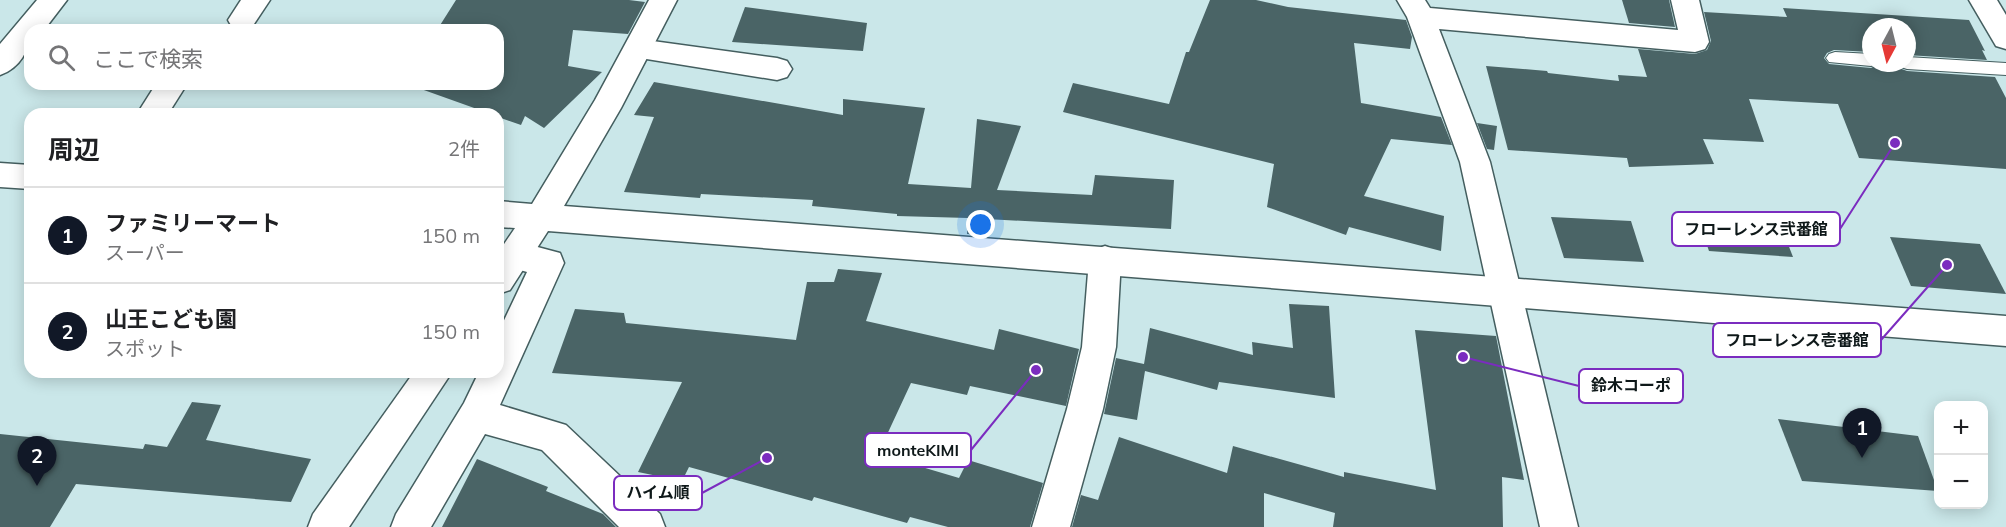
<!DOCTYPE html>
<html lang="ja">
<head>
<meta charset="utf-8">
<style>
	:root { --surface:#fff; --page:#f2f2f2; --text:#202124; --muted:#757577; --line:#e0e0e0; --accent:#111827 }
	body { margin:0; font-family:Mulish,"Noto Sans JP",sans-serif; background:var(--page); color:var(--text) }
	.controls { position:absolute; right:18px; bottom:18px; display:grid; overflow:hidden; border-radius:12px; box-shadow:0 3px 15px #0003 }
	.controls button { width:54px; height:54px; display:grid; place-items:center; padding:0; border:0; border-bottom:2px solid var(--line); background:var(--surface); color:var(--text); font:30px sans-serif }
	.compass { position:absolute; left:1862px; top:18px; width:54px; height:54px; border-radius:50%; background:var(--surface); box-shadow:0 3px 15px #0003; rotate:187deg }
	.you { position:absolute; left:981px; top:225px; width:21px; height:21px; margin:-15px; border:4px solid #fff; border-radius:50%; background:#1a73e8; box-shadow:0 0 0 9px #1a73e833 }
	.badge { display:grid; place-items:center; width:39px; height:39px; border-radius:50%; background:var(--accent); color:#fff; font-size:20px; font-weight:700 }
	.pin { position:absolute; translate:-50% -50px; filter:drop-shadow(0 2px 3px #0008) }
	.pin::after { content:''; position:absolute; top:32px; width:21px; height:18px; background:inherit; clip-path:polygon(0 0,100% 0,50% 100%) }
	.list { margin:0; padding:0; list-style:none }
	h2 { display:flex; justify-content:space-between; align-items:center; height:78px; margin:0; padding:0 24px; font-size:26px }
	h2 small { font-size:20px; font-weight:400; color:var(--muted) }
	.list li { display:grid; grid-template-columns:39px 1fr auto; gap:18px; align-items:center; box-sizing:border-box; height:96px; padding:0 24px; border-top:2px solid var(--line) }
	.list b { display:block; font-size:22px; white-space:nowrap }
	.list p { margin:0; font-size:20px; white-space:nowrap; color:var(--muted) }
	.list em { font-size:20px; font-style:normal; color:var(--muted) }
	.icon { flex:none; width:33px; height:33px; fill:none; stroke:currentColor; stroke-width:2; stroke-linecap:round; stroke-linejoin:round }
	.map { position:relative; flex:none; width:2006px; height:527px; overflow:hidden }
	.search { position:absolute; background:var(--surface); box-shadow:0 3px 15px #0003; left:24px; top:24px; width:480px; height:66px; display:flex; align-items:center; gap:15px; box-sizing:border-box; padding:0 21px; border-radius:18px; color:var(--muted); font-size:22px }
	.panel { position:absolute; background:var(--surface); box-shadow:0 3px 15px #0003; left:24px; top:108px; width:480px; height:270px; border-radius:18px }
	.map>svg:first-child { display:block }
	.building { fill:#4a6466 }
	.lines { fill:none; stroke-linecap:round; stroke-linejoin:round }
	.lane-casing { stroke:#445e5f; stroke-width:2 }
	.street-casing { stroke:#445e5f; stroke-width:3 }
	.secondary-casing { stroke:#445e5f; stroke-width:3 }
	.lane { fill:#fff; fill-rule:evenodd }
	.street { fill:#fff; fill-rule:evenodd }
	.secondary { fill:#fff; fill-rule:evenodd }
	.leader { fill:none; stroke:#7b2cbf; stroke-width:2 }
	.callout-dot { fill:#7b2cbf; stroke:#fff; stroke-width:2 }
	.callout { fill:#fff; stroke:#7b2cbf; stroke-width:2 }
	.callout-label { font-size:16px; text-anchor:middle; font-weight:bold; fill:#0e1819 }
</style>
</head>
<body>
<div class="map">
<svg width="2006" height="527" viewBox="0 0 2006 527">
	<rect width="100%" height="100%" fill="#cae7e9"/>
	<g class="building">
		<path d="M456,0H629L645,2L628,34L573,30L568,66L602,72L544,128L525,116L521,125L498,117V114H491L407,84H498V30H437Z"/>
		<path d="M1210,0H1256L1288,7L1406,20L1412,37L1410,49L1354,43L1361,103L1441,117L1452,145L1391,139L1364,196L1444,216L1441,251L1349,227L1346,235L1267,207L1274,164L1063,112L1073,83L1169,104L1186,52H1189Z"/>
		<path d="M1622,0H1669L1675,27L1629,23Z"/>
		<path d="M745,7L867,23L863,51L732,42Z"/>
		<path d="M1783,8L1969,20L1985,51L1982,50L1987,60L1907,55V27H1871V52L1834,50L1827,53L1824,58L1829,64L1871,68L1880,63H1896L1899,68L1907,71L1995,77L2006,98V169L1859,158L1838,104L1749,99L1764,142L1703,139L1714,164L1629,167L1627,158L1508,150L1486,66L1547,71L1548,73L1619,81L1618,75L1647,77L1638,49L1695,54L1707,50L1711,41L1704,12L1787,17Z"/>
		<path d="M654,82L843,115V99L925,108L908,184L971,188L977,119L1021,126L997,190L1092,195L1095,175L1174,180L1171,229L986,219L980,235L967,234L968,218L897,216V214L812,206L813,200L701,194L700,198L624,192L654,117L634,115Z"/>
		<path d="M1477,123L1497,126L1494,150L1487,149Z"/>
		<path d="M1696,214L1779,221L1793,257L1709,251Z"/>
		<path d="M1551,217L1631,221L1644,262L1564,258Z"/>
		<path d="M1890,237L1980,244L2006,294L1911,286Z"/>
		<path d="M838,269L882,273L866,321L994,350L999,329L1079,349L1066,406L970,386L967,395L911,383L878,454L959,478L968,460L1043,483L1030,527H948L910,517L907,523L814,497L812,501L689,467L682,481L638,472L682,382L552,373L575,309L624,313L626,323L796,340L807,282H834Z"/>
		<path d="M1289,304L1329,306L1335,398L1219,382L1217,390L1145,371L1137,420L1104,414L1116,358L1144,364L1150,328L1253,355L1252,342L1293,348Z"/>
		<path d="M1415,330L1496,336L1524,480L1502,477L1503,527H1333L1335,513L1264,493V527H1072L1081,495L1098,500L1119,437L1227,473L1233,446L1344,477V472L1436,490Z"/>
		<path d="M192,402L221,405L206,440L311,459L291,502L76,484L50,527H0V434L143,449L145,444L167,447Z"/>
		<path d="M1778,419L1918,436L1938,491L1802,481Z"/>
		<path d="M477,459L548,487L546,491L603,514L616,527H442Z"/>
	</g>
	<g class="lines">
		<g class="lane-casing">
			<g id="lane">
				<path d="M1835,52L1871,54V63H1878L1871,66L1829,62L1826,58L1829,54Z"/>
				<path d="M1907,57L2006,63V75L1907,69L1901,67L1898,63H1907Z"/>
			</g>
		</g>
		<g class="street-casing">
			<g id="street">
				<path d="M37,0H67L44,30H30C30,50 20,68 0,75V44Z"/>
				<path d="M241,0H270L252,27L242,30L232,27L228,20Z"/>
				<path d="M1397,0H1425L1430,8L1678,30L1671,0H1699L1709,42L1705,49L1695,52L1439,29L1490,162L1578,527H1540L1460,162L1407,17Z"/>
				<path d="M1969,0H1997L2006,15V49L1996,46Z"/>
				<path d="M638,39L777,58L787,61L792,69L787,77L777,80L628,56L624,49L628,42Z"/>
				<path d="M156,84H187L168,114H137Z"/>
				<path d="M515,241L560,253L564,263L500,405L566,425L660,514L665,527H619L542,450L485,434L431,527H391L396,514L464,403L479,372H498V333L527,272L503,265L499,255L503,245Z"/>
				<path d="M1105,246L1117,250L1121,260L1116,347L1103,409L1070,527H1032L1067,409L1082,347L1089,260L1093,250Z"/>
			</g>
		</g>
		<g class="secondary-casing">
			<g id="secondary">
				<path d="M649,0H677L621,108L564,206L2006,316V346L548,231L510,290L498,294V253L515,228L498,227V201L532,204L595,100Z"/>
				<path d="M0,163L30,165V189L0,187Z"/>
				<path d="M414,372H452L349,527H308L313,514Z"/>
			</g>
		</g>
		<use href="#lane" class="lane"/>
		<use href="#street" class="street"/>
		<use href="#secondary" class="secondary"/>
	</g>
	<path class="leader" d="M1895 143L1840 229M1947 265L1881 340M1463 357L1579 386M1036 370L971 450M767 458L702 493"/>
	<g class="callout-dot">
		<circle cx="1895" cy="143" r="6"/>
		<circle cx="1947" cy="265" r="6"/>
		<circle cx="1463" cy="357" r="6"/>
		<circle cx="1036" cy="370" r="6"/>
		<circle cx="767" cy="458" r="6"/>
	</g>
	<g class="callout">
		<rect x="1672" y="212" width="168" height="34" rx="6"/>
		<rect x="1713" y="323" width="168" height="34" rx="6"/>
		<rect x="1579" y="369" width="104" height="34" rx="6"/>
		<rect x="865" y="433" width="106" height="34" rx="6"/>
		<rect x="614" y="476" width="88" height="34" rx="6"/>
	</g>
	<g class="callout-label">
		<text x="1756" y="235">フローレンス弐番館</text>
		<text x="1797" y="346">フローレンス壱番館</text>
		<text x="1631" y="391">鈴木コーポ</text>
		<text x="918" y="456">monteKIMI</text>
		<text x="658" y="498">ハイム順</text>
	</g>
</svg>
<div class="controls">
<button>+</button>
<button>−</button>
</div>
<svg class="compass" viewBox="-18 -18 36 36"><path d="M0-13l5 13h-10z" fill="#e53935"/><path d="M0 13l5-13h-10z" fill="#757577"/></svg>
<div class="you"></div>
<div class="pin badge" style="left:1862px;top:458px">1</div>
<div class="pin badge" style="left:37px;top:486px">2</div>
<div class="search"><svg class="icon" aria-label="search" viewBox="0 0 24 24"><circle cx="10" cy="10" r="6"/><path d="M15 15l6 6"/></svg>ここで検索</div>
<section class="panel">
<h2>周辺<small>2件</small></h2>
<ul class="list">
<li><span class="badge">1</span><div><b>ファミリーマート</b><p>スーパー</p></div><em>150 m</em></li>
<li><span class="badge">2</span><div><b>山王こども園</b><p>スポット</p></div><em>150 m</em></li>
</ul>
</section>
</div>
</body>
</html>
